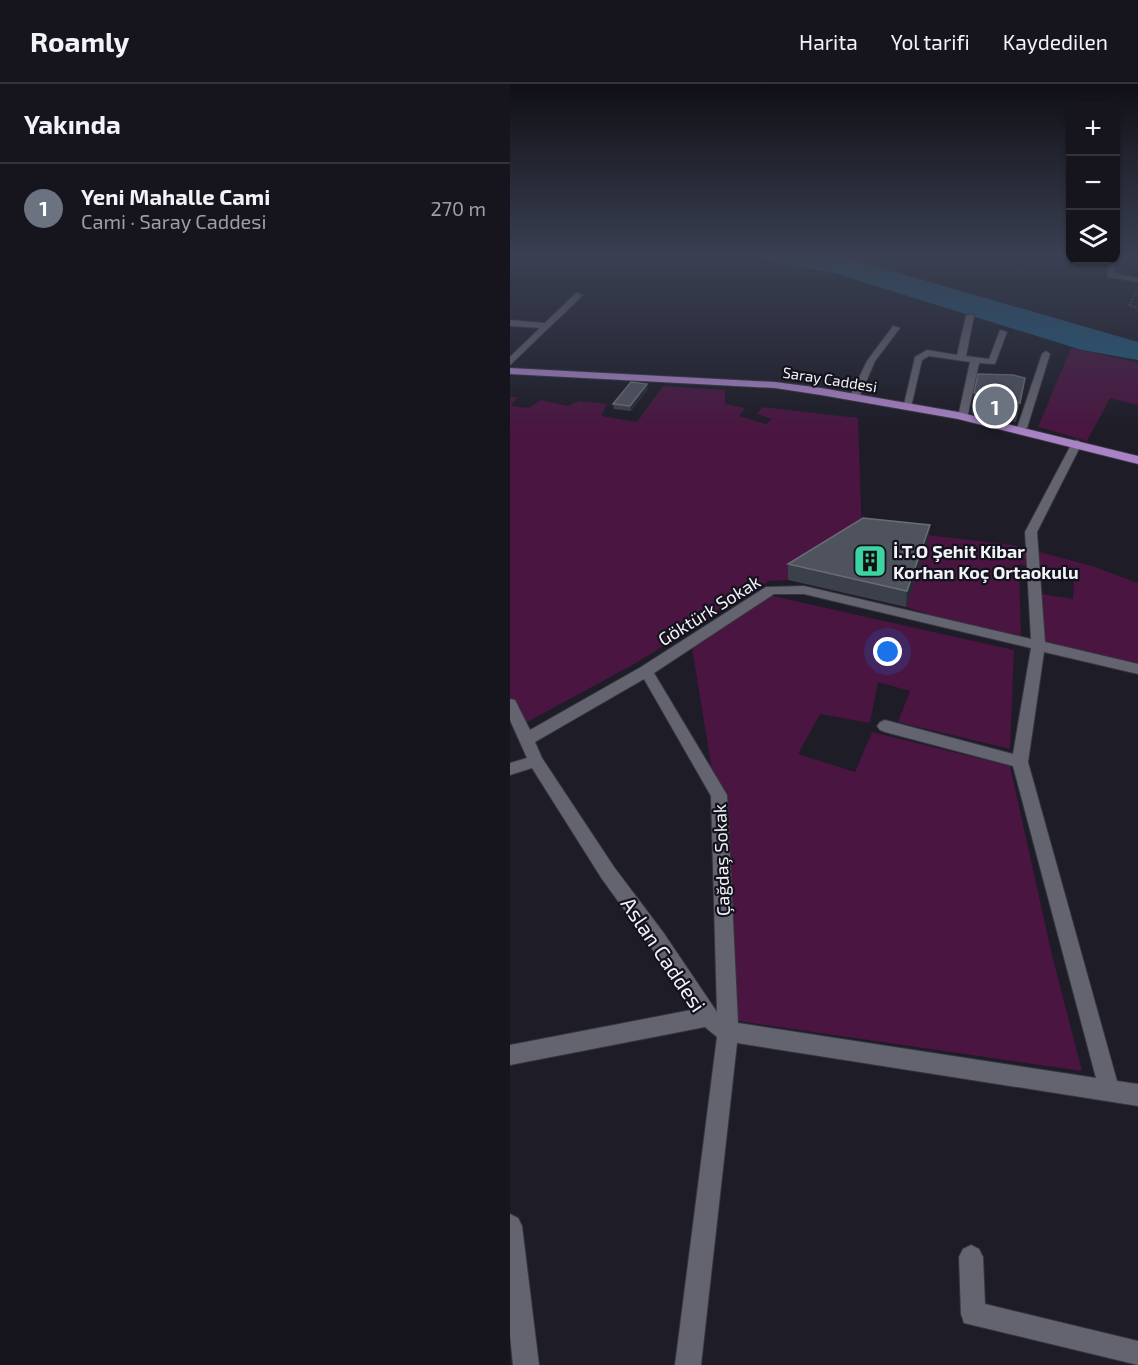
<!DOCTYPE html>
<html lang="tr">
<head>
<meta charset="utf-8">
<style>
	:root { --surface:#16151d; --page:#23222a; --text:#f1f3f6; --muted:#9e9fa4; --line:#35343b; --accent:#ea580c }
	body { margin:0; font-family:"Exo 2",sans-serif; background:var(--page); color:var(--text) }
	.controls { position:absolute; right:18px; top:18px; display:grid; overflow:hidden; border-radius:12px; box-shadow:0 2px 4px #0004 }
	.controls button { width:54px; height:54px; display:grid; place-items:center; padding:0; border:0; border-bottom:2px solid var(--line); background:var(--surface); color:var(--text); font:30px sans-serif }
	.you { position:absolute; left:378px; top:568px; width:21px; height:21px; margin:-15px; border:4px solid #fff; border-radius:50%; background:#1a73e8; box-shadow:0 0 0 9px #1a73e833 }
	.badge { display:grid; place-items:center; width:39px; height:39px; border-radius:50%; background:var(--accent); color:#fff; font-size:20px; font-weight:700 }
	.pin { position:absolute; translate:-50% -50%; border:3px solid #fff; box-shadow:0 2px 6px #0006 }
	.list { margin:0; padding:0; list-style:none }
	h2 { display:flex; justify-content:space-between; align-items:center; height:78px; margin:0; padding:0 24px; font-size:26px }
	h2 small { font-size:20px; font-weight:400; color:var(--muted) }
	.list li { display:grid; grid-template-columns:39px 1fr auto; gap:18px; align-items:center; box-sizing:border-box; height:90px; padding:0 24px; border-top:2px solid var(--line) }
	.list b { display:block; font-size:22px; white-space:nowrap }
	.list p { margin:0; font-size:20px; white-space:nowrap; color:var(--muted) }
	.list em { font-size:20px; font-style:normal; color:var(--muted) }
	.icon { flex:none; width:33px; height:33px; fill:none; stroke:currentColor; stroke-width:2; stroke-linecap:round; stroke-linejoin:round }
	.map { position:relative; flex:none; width:628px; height:1281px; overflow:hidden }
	header { display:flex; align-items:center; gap:36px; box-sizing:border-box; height:84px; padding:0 30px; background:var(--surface); border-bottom:2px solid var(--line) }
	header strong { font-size:28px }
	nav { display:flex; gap:33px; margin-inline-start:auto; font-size:21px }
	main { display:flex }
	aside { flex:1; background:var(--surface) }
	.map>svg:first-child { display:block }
	.green { fill:#4a1540 }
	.water { fill:#225c7f }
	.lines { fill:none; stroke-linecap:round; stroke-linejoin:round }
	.minor-casing { stroke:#36363e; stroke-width:2 }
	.major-casing { stroke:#36363e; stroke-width:2 }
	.path { stroke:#6b6a74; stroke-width:1.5; stroke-dasharray:1.5 2; stroke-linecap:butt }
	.minor { fill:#646370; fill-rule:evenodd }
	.major { fill:#aa82c6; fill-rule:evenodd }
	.wall { fill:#3b404a }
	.shaded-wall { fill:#272a34 }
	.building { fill:#4e535d; stroke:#686c75; stroke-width:1.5 }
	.labels { text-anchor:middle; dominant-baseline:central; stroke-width:4.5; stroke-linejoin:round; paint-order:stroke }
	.far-street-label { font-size:15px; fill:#f2f2f9; stroke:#14131d }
	.poi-label { font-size:18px; font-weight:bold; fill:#f2f2f9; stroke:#14131d; text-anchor:start }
	.street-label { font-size:18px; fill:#f2f2f9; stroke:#14131d }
	.near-street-label { font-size:21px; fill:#f2f2f9; stroke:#14131d }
</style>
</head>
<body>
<header>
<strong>Roamly</strong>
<nav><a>Harita</a><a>Yol tarifi</a><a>Kaydedilen</a></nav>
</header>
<main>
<aside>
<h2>Yakında<small></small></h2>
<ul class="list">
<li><span class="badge" style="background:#6b7280">1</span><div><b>Yeni Mahalle Cami</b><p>Cami · Saray Caddesi</p></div><em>270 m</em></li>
</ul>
</aside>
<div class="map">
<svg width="628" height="1281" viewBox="0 0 628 1281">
	<rect width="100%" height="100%" fill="#1d1c27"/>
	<g class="green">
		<path d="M561,264L628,279V321L600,314L577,357L528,343Z"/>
		<path d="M153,302L215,306V320L235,324L229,332L256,340L262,335L247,330L252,323L348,334L352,450L278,496L259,497L126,579L10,642L0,624V313H7L1,322L19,324L31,316L58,322L69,317L97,320L91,332L127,338Z"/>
		<path d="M417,451L503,461L582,482L628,499V581L527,555L525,509L563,515L564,495L509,480L511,553L427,533L396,523Z"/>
		<path d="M258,511L504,566L500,665L388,638L400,607L368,598L360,639L310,630L288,670L345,688L362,648L500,682L542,871L572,987L214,935L206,711L182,564Z"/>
	</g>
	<path class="water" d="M236,172H319L340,175L628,258V276L572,266L324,189Z"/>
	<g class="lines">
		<g class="minor-casing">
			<g id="minor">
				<path d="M599,176H606L604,189L628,194V198L597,193Z"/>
				<path d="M66,209L73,211L0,281V273L30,244L0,242V236L35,239Z"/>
				<path d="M460,230L464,232L456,272L479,275L490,246L497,248L485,280L469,279L457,335L448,333L460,278L419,272L412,276L401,323L393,325L405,273L417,266L447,271L456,232Z"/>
				<path d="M383,242L390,244L365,277L349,314L341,316L339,314L357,277Z"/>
				<path d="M536,267L540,270L517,344L508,346L507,344L532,270Z"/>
				<path d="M567,356L572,359L527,448L535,558L628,580V590L534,568L518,678L607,997L628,1000V1022L227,959L191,1281H165L207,953L195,943L0,981V961L181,926L139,860L92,795L22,684L0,691V679L17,674L0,636V615L5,616L20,646L131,583L256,503L294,502L521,555L515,448L562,359ZM264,510H294L521,564L503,670L375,636L370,638L367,642L370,646L375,648L503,682L586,994L228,939L217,711L144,589ZM134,595L201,712L207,928L153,848L104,783L32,674L25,658Z"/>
				<path d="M0,1130L8,1134L12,1142L29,1281H3L0,1251Z"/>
				<path d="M461,1161L469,1165L473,1173L475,1220L628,1257V1281L454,1239L451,1230L449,1173L453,1165Z"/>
			</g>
		</g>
		<g class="major-casing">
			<path id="major" d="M0,284L265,298L311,304L448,328L628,372V380L448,335L311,311L265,304L0,290Z"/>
		</g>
		<path class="path" d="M628,205L619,222L628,224"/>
		<use href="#minor" class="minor"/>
		<use href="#major" class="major"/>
	</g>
	<g class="wall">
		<path d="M515,294L506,338L461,329L464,309Z"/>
		<path d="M138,305L121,327L104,325L103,320Z"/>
		<path d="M420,441L418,457L396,523L278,496V480Z"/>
	</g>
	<g class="shaded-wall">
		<path d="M137,300L138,305L121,327L120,322Z"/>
		<path d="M420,441L418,457L396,523L397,507Z"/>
	</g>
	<g class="building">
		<path d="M468,290L503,291L515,294L510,319L464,309Z"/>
		<path d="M121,298L137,300L120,322L103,320Z"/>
		<path d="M353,434L420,441L397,507L278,480Z"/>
	</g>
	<linearGradient id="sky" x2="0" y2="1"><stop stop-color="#100f15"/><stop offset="0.49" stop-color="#3a4052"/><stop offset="1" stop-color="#3a4052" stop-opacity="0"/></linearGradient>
	<rect width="628" height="351" fill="url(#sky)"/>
	<defs>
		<g id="building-square" transform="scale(1.725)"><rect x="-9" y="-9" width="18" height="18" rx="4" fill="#3dd4a3" stroke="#14131d"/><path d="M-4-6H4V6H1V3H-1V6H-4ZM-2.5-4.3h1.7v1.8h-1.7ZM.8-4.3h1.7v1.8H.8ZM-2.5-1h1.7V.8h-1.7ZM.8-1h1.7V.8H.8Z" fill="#111"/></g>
	</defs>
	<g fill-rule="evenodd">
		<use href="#building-square" x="360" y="477"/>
	</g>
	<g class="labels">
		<g class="far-street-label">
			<text transform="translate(320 295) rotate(9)">Saray Caddesi</text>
		</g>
		<g class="poi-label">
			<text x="383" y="467">İ.T.O Şehit Kibar<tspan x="383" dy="21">Korhan Koç Ortaokulu</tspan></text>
		</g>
		<g class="street-label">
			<text transform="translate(199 526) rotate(-32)">Göktürk Sokak</text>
			<text transform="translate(211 776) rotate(-92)">Çağdaş Sokak</text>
		</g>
		<g class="near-street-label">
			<text transform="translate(154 870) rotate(56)">Aslan Caddesi</text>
		</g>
	</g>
</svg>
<div class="controls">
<button>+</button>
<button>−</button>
<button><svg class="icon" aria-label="layers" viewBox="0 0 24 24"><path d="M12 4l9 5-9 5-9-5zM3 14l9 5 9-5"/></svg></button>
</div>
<div class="you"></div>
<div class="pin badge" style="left:485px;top:322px;background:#6b7280">1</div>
</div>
</main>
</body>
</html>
